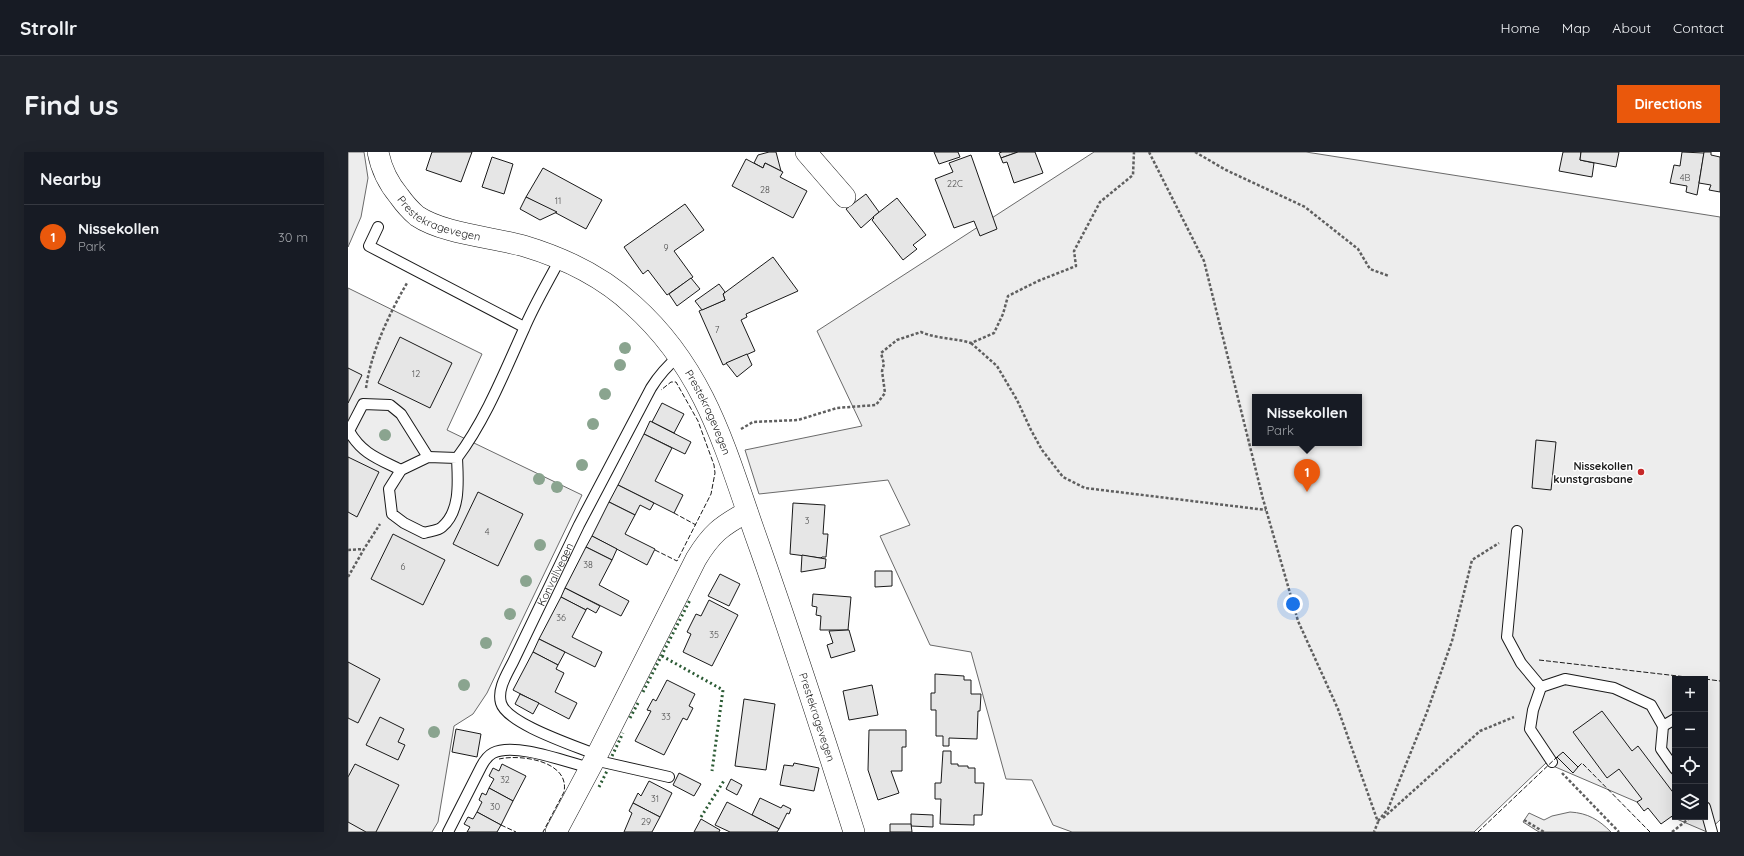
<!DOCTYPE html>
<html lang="en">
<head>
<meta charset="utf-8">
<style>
	:root { --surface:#171b24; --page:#20242c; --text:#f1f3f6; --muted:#9ea1a6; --line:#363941; --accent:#ea580c }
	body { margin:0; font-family:Quicksand,sans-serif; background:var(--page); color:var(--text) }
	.controls { position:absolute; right:12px; bottom:12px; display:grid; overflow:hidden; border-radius:0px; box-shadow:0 4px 16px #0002 }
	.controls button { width:36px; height:36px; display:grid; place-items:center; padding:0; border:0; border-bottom:1px solid var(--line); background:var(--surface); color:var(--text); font:20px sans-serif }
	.you { position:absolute; left:945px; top:452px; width:14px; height:14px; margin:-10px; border:3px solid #fff; border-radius:50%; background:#1a73e8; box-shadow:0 0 0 6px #1a73e833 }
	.badge { display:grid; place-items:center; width:26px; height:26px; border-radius:50%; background:var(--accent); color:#fff; font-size:13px; font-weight:700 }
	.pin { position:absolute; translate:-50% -33px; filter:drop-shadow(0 1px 2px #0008) }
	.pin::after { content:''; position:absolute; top:21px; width:14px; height:12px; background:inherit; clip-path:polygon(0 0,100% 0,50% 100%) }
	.popup { position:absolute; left:904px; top:242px; width:110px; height:52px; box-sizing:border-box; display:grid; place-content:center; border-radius:0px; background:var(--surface); filter:drop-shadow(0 1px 3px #0005); font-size:13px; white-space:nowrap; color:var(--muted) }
	.popup b { font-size:15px; color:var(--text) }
	.popup::after { content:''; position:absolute; left:50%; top:100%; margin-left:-8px; border:8px solid transparent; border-top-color:var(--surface) }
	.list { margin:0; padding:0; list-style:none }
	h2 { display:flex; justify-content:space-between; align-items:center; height:52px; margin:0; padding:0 16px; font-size:17px }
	h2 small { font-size:13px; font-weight:400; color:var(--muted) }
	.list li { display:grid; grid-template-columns:26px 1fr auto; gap:12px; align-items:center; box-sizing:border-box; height:64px; padding:0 16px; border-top:1px solid var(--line) }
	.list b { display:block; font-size:15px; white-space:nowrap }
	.list p { margin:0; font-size:13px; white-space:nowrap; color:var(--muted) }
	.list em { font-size:13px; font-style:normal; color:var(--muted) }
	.icon { flex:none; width:22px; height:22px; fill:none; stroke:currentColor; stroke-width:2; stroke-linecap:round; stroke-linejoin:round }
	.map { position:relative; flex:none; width:1372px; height:680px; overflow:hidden; border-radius:0px }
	header { display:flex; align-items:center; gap:24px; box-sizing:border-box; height:56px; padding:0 20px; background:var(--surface); border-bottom:1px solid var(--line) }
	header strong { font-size:19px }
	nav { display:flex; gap:22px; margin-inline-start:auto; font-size:14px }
	.intro { display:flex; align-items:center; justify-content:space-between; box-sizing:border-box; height:96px; padding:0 24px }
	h1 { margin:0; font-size:28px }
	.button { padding:10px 18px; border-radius:0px; background:var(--accent); color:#fff; font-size:14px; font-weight:700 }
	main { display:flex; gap:24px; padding:0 24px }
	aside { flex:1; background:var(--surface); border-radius:0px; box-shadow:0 4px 16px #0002 }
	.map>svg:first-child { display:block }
	.green { fill:#ededed; stroke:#6a6a6a; fill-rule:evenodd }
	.building { fill:#e6e6e6; stroke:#1a1a1a }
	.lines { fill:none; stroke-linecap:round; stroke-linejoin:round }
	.lane-casing { stroke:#1a1a1a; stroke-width:12 }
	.street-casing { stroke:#1a1a1a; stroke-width:22 }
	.path { stroke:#5f5f5f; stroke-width:2.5; stroke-dasharray:3 2; stroke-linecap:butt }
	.lane { stroke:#fff; stroke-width:10 }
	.street { stroke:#fff; stroke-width:21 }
	.hedge { stroke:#2b5a34; stroke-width:3; stroke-dasharray:2 3; stroke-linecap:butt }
	.fence { stroke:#1a1a1a; stroke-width:1; stroke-dasharray:5 2; stroke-linecap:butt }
	.tree { fill:#8aa48f }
	.poi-dot { fill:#c62828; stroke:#fff; stroke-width:1.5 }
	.labels { text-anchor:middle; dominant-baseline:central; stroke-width:3; stroke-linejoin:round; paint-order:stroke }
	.number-label { font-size:9px; fill:#4d4d4d }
	.street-label { font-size:11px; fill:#1a1a1a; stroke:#fff }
	.poi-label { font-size:11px; font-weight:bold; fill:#1a1a1a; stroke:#fff; text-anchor:end }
</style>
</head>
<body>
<header>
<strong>Strollr</strong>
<nav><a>Home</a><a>Map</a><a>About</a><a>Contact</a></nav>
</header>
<div class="intro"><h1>Find us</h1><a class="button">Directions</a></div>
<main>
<aside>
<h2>Nearby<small></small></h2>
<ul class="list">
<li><span class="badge">1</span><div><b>Nissekollen</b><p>Park</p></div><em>30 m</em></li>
</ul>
</aside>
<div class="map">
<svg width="1372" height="680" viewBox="0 0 1372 680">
	<rect width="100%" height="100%" fill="#fff"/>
	<g class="green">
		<path d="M0,0H16L20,26L13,65L0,95Z"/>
		<path d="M746,0H958L1372,65V668L1359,680L1198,611L1126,680H724L705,673L684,628L658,627L623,500L582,493L532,384L562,373L540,328L411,342L397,298L514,274L469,179ZM907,245H1011V291H907ZM1327,527H1357V665H1327Z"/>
		<path d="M0,136L134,202L99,278L234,343L139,541L125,562L106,574L90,670L84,680H0Z"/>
		<path d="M1222,660C1240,661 1251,668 1263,680H1191L1175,670L1181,661L1196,668L1204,664Z"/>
	</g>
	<g class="building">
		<path d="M84,0H124L113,30L78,18Z"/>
		<path d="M421,0H428L433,19L417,11L415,16L406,11L410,3Z"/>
		<path d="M586,0H610L612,5L591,12Z"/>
		<path d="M654,0H670L653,6L651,1Z"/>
		<path d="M670,0H687L695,21L666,31L659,10L655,11L653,6Z"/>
		<path d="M1215,0H1233L1232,8L1246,11L1244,25L1211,19Z"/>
		<path d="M1233,0H1271L1268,15L1232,8Z"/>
		<path d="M1334,0L1356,1L1349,43L1338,40L1339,34L1322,31L1326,13L1332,14Z"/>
		<path d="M1356,0H1363V3L1372,5V40L1361,38L1363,33L1351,31Z"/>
		<path d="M623,3L649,77L632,84L626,69L606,76L587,27L605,20L601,11Z"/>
		<path d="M144,5L165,12L156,42L134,35Z"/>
		<path d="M398,7L415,16L417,11L435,20L432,25L459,39L445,66L384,34Z"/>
		<path d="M195,16L254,48L238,77L178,45Z"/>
		<path d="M518,42L531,60L513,76L498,57Z"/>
		<path d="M178,45L209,60L192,68L172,57Z"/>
		<path d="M549,46L578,83L565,93L569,97L555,108L524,68L526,66L525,65Z"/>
		<path d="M337,52L356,78L326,99L345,125L319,143L300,118L295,122L276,95Z"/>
		<path d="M425,105L450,139L398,162L399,165L393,168L407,199L375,213L351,159L377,148L375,142Z"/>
		<path d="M343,126L352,137L329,154L321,142Z"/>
		<path d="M371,132L377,140L375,142L377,148L354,158L347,149Z"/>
		<path d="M52,185L104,211L82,256L30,231Z"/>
		<path d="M399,202L404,213L389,225L378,211Z"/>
		<path d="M0,216L14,223L0,251Z"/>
		<path d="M314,251L336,262L326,281L304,270Z"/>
		<path d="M302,269L343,290L337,302L296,282Z"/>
		<path d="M296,282L324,296L307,329L335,343L326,361L270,333Z"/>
		<path d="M1188,288L1208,290L1203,338L1184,336Z"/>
		<path d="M0,305L31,320L9,365L0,360Z"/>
		<path d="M270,333L306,351L302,358L292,353L287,363L261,350Z"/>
		<path d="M130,340L175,362L150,414L105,392Z"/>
		<path d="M261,350L287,363L277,382L307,397L299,413L244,384Z"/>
		<path d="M445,351L477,353L475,382H480L478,405H474L473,406L442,402Z"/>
		<path d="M45,382L97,408L75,453L23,427Z"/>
		<path d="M244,384L269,397L264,408L238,395Z"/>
		<path d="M238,395L264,408L251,433L281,449L273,464L217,436Z"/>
		<path d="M454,403L478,407L477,416L453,420Z"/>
		<path d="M527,419H544V434L527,435Z"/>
		<path d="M372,422L392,432L381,454L360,444Z"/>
		<path d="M217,436L252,454L248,461L239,456L238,458L213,445Z"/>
		<path d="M465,442L503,445L500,478H472L473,464L468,463L469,455L464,454Z"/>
		<path d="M213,445L238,458L224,485L254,500L247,515L191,487Z"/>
		<path d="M361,448L390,463L364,514L335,500L343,482L339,480L348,462L353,464Z"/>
		<path d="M500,478H501L507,499L483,506L479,493L485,491L481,479Z"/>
		<path d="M191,487L217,500L210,513L185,500Z"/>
		<path d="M185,500L210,513L208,517L216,521L207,540L229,551L221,567L165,538Z"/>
		<path d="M0,510L32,527L10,571L0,566Z"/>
		<path d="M587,522L616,524V528H623V542H633L632,559H630L629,587L601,586V594H595V584H588V558H583V541H587Z"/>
		<path d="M319,528L347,542L341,554L345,556L339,568L335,566L316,603L287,589L303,559L299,558L305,547L308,549Z"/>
		<path d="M524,533L530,563L501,568L495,539Z"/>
		<path d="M172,542L191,551L185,562L167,552Z"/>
		<path d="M396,547L427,552L418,618L387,614Z"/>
		<path d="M1254,559L1284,599L1290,594L1327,643V662L1313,672L1300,656L1296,659L1289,650L1294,647L1271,617L1259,626L1225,580Z"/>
		<path d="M32,565L56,577L50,590L57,593L50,608L18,593Z"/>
		<path d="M108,577L133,582L129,605L104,600Z"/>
		<path d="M521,578H558V595H554V619H543L551,641L530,648L520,618Z"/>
		<path d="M595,599H603V612H610V614H620V616H627V631H636L634,663H626V673L592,672L593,647H587V631H593Z"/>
		<path d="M1215,600L1230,615L1225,621L1209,605Z"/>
		<path d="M446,611L471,616L466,639L432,633L436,613L445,614Z"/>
		<path d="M7,612L51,633L28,680H18L0,670V625Z"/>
		<path d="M154,612L178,624L165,649L141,636L146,627L141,624L145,616L151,619Z"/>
		<path d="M331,621L353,632L346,644L325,633Z"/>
		<path d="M383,627L394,633L389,643L378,637Z"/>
		<path d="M301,629L324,641L312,665L285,651L290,641L293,644Z"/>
		<path d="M141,636L165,649L153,673L129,660L134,650L131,648L134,641L138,643Z"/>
		<path d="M412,646L433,656L435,653L443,657L441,662L439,661L431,677L404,663Z"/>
		<path d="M379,650L431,677L429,680H382L367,673Z"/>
		<path d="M285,651L312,665L304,680H276L284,661L281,659Z"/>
		<path d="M129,660L153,673L149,680H119L122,675L116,672L120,665L125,667Z"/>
		<path d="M563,662L585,663V675L563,674Z"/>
		<path d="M353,667L372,678L371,680H346Z"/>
		<path d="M542,672H563L564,680H542Z"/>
	</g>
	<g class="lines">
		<g class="lane-casing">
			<g id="lane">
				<path d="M30,75L21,94L176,175"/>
				<path d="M109,306C110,329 113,359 94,375C90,379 81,379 76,381L56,371L44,362L41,337L53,318L80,305L109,306C138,267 156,221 176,177C186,153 200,130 212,107"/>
				<path d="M53,318C31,307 14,302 1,279L15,252L42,253L53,262L80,305"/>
				<path d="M1169,379L1159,485L1173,511L1193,535L1185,558L1182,577L1204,610"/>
				<path d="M1193,535L1217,527L1266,536L1303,553L1315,574"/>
				<path d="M1327,567L1315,574L1313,597L1327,617"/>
				<path id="s1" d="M249,603C228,594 159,572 153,551C149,537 159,522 165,510L231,373L303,236C311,223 319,214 331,204"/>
				<path d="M246,608L321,625"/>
				<path d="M1357,655L1364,680"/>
				<path d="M100,680L133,615C136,609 139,604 145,601C167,590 218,610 242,616"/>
			</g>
		</g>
		<g class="street-casing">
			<g id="street">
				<path id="s2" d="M30,0C33,16 41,32 51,44C56,51 62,58 69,64C96,82 144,85 176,94C216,106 255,125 285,153C361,221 379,305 412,396C445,490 476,585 506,680"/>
				<path d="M458,0L497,45"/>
				<path d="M208,680L249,603L348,407C363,382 373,374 399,360"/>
			</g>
		</g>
		<g class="path">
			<path d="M801,0L856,109L915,347L950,469L990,557L1030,670L1026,680"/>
			<path d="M847,0L878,18L957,55L1010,97L1022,117L1041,124"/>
			<path d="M623,191L649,214L669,248L683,278L694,298L715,325L737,336L918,358"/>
			<path d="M18,236C23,200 41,162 59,131"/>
			<path d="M393,277L405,270L450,268L489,256L528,253L537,241L534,219L536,212L533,201L549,188L573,180C589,187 607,186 623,191L646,181L655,162L660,144L690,129L728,114L726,99L752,50L785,23L786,0"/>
			<path d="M0,398L15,397"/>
			<path d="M0,425L16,397L32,372"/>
			<path d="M1214,621L1271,680"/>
			<path d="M1035,666L1132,579L1166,565"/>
			<path d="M1176,668L1196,680"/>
			<path d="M1030,669L1040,657L1079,560L1104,489L1124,408L1151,391"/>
			<path d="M1324,680L1343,665"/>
		</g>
		<use href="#lane" class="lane"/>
		<use href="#street" class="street"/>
		<g class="hedge">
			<path d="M314,504L375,538L364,619"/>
			<path d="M295,540L342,448"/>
			<path d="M282,566L290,551"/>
			<path d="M264,604L275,581"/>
			<path d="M251,635L260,617"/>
			<path d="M353,665L377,627"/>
		</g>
		<g class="fence">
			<path d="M326,361L348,373"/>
			<path d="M307,398L329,409L363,342L367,321L366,313L350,269L328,230H323L313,238"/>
			<path d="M1191,508L1356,527"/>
			<path d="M1357,527L1372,529"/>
			<path d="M151,607C173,602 222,609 216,640L195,680"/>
			<path d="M1230,615L1234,611L1302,680"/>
			<path d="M153,673L168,680"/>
			<path d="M1130,680L1209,605"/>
		</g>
	</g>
	<g class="tree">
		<circle cx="277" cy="196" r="6"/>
		<circle cx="272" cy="213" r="6"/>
		<circle cx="257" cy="242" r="6"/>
		<circle cx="245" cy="272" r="6"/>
		<circle cx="37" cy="283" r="6"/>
		<circle cx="234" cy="313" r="6"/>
		<circle cx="191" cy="327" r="6"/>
		<circle cx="209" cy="335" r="6"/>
		<circle cx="192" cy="393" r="6"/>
		<circle cx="178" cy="429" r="6"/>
		<circle cx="162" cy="462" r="6"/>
		<circle cx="138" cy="491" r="6"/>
		<circle cx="116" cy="533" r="6"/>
		<circle cx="86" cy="580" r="6"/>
	</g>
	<circle class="poi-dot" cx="1293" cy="320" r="4"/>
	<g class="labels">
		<g class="number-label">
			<text x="1337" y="25">4B</text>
			<text x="607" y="31">22C</text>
			<text x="417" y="37">28</text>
			<text x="210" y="48">11</text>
			<text x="318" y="95">9</text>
			<text x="369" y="177">7</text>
			<text x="68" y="221">12</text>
			<text x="459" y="368">3</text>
			<text x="139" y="379">4</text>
			<text x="240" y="412">38</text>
			<text x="55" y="414">6</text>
			<text x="213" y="465">36</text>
			<text x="366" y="482">35</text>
			<text x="318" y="564">33</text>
			<text x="157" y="627">32</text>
			<text x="307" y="646">31</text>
			<text x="147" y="654">30</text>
			<text x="298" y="669">29</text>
		</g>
		<g class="street-label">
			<text stroke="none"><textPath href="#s2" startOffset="97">Prestekragevegen</textPath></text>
			<text stroke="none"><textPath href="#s2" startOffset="445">Prestekragevegen</textPath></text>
			<text stroke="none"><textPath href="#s1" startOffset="252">Konvallvegen</textPath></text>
			<text stroke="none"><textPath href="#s2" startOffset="769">Prestekragevegen</textPath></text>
		</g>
		<g class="poi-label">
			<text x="1285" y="314">Nissekollen<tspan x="1285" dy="13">kunstgrasbane</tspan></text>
		</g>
	</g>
</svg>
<div class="controls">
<button>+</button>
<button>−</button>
<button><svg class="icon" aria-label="locate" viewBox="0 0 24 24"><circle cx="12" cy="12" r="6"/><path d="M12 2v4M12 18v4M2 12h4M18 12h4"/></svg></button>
<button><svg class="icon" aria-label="layers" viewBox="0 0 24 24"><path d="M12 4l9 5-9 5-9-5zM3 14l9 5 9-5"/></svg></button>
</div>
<div class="you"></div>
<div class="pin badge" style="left:959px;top:340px">1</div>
<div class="popup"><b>Nissekollen</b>Park</div>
</div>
</main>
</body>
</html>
